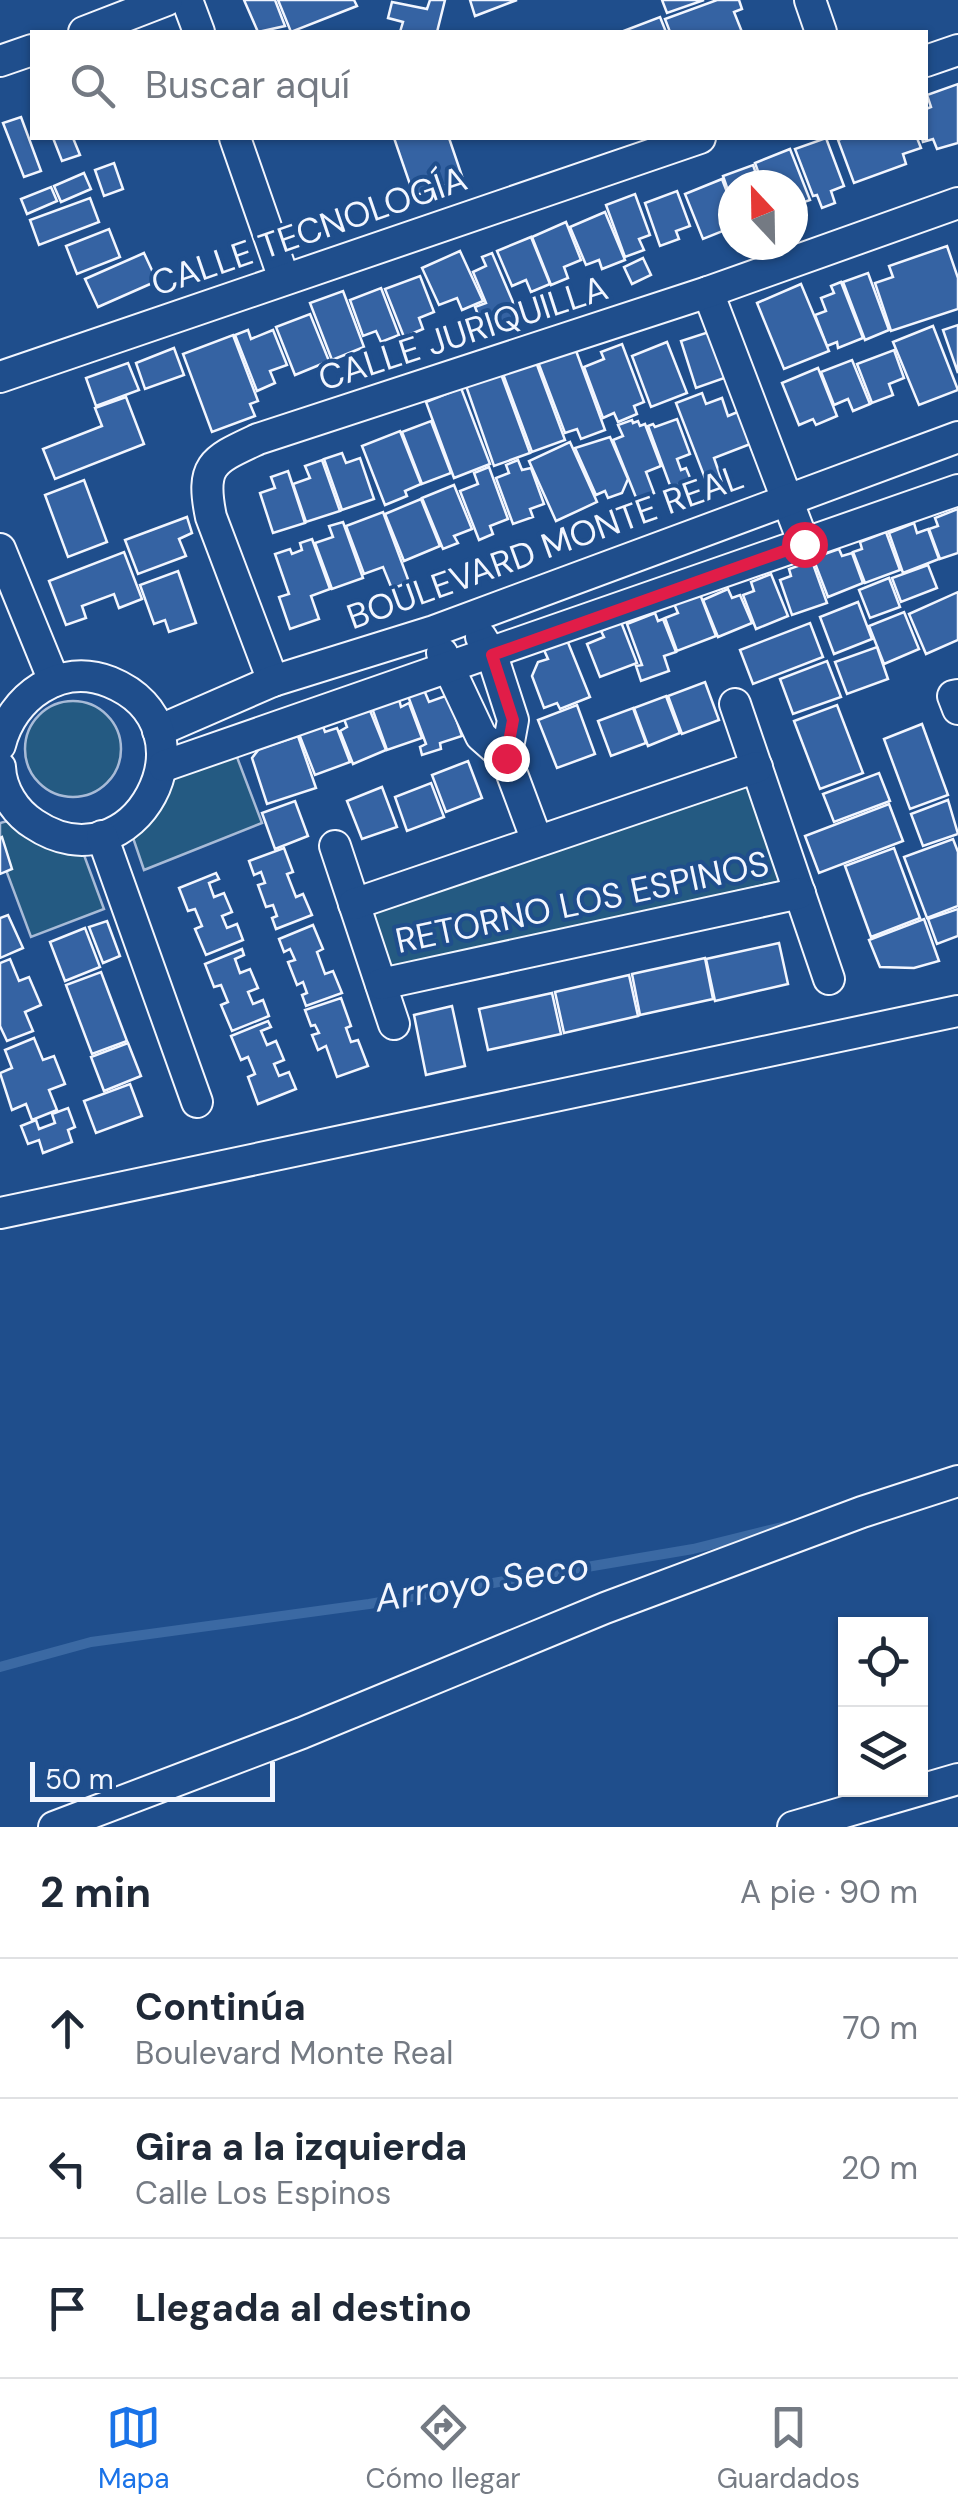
<!DOCTYPE html>
<html lang="es">
<head>
<meta charset="utf-8">
<style>
	:root { --surface:#fff; --page:#f2f2f3; --text:#1f2937; --muted:#747a83; --line:#e0e1e3; --accent:#1a73e8 }
	body { margin:0; font-family:"DM Sans",sans-serif; background:var(--page); color:var(--text) }
	.controls { position:absolute; right:30px; bottom:30px; display:grid; overflow:hidden; border-radius:0px; box-shadow:0 2px 8px #0004 }
	.controls button { width:90px; height:90px; display:grid; place-items:center; padding:0; border:0; border-bottom:2px solid var(--line); background:var(--surface); color:var(--text); font:50px sans-serif }
	.compass { position:absolute; left:718px; top:170px; width:90px; height:90px; border-radius:50%; background:var(--surface); box-shadow:0 2px 8px #0004; rotate:338deg }
	.scale { position:absolute; left:30px; bottom:25px; width:245px; box-sizing:border-box; padding-left:10px; border:5px solid #f2f6ff; border-top:0; font-size:28px; line-height:35px; white-space:nowrap; color:#f2f6ff; -webkit-text-stroke:8px #1f4e8c; paint-order:stroke }
	.stop { position:absolute; width:30px; height:30px; margin:-22px; border:8px solid #e11d48; border-radius:50%; background:#fff }
	.stop.end { background:#e11d48; border-color:#fff; box-shadow:0 2px 10px #0008 }
	.list { margin:0; padding:0; list-style:none }
	h2 { display:flex; justify-content:space-between; align-items:center; height:130px; margin:0; padding:0 40px; font-size:42px }
	h2 small { font-size:32px; font-weight:400; color:var(--muted) }
	.list li { display:grid; grid-template-columns:65px 1fr auto; gap:30px; align-items:center; box-sizing:border-box; height:140px; padding:0 40px; border-top:2px solid var(--line) }
	.list b { display:block; font-size:38px; white-space:nowrap }
	.list p { margin:0; font-size:32px; white-space:nowrap; color:var(--muted) }
	.list em { font-size:32px; font-style:normal; color:var(--muted) }
	.icon { flex:none; width:55px; height:55px; fill:none; stroke:currentColor; stroke-width:2; stroke-linecap:round; stroke-linejoin:round }
	.map { position:relative; flex:none; width:958px; height:1827px; overflow:hidden }
	.search { position:absolute; background:var(--surface); box-shadow:0 2px 8px #0004; left:30px; right:30px; top:30px; height:110px; display:flex; align-items:center; gap:25px; box-sizing:border-box; padding:0 35px; border-radius:0px; color:var(--muted); font-size:38px }
	.sheet { height:550px; background:var(--surface) }
	nav { display:flex; justify-content:space-around; align-items:center; box-sizing:border-box; height:140px; border-top:2px solid var(--line); background:var(--surface); font-size:28px; color:var(--muted) }
	nav a { display:grid; justify-items:center; gap:5px }
	nav .on { color:var(--accent) }
	.map>svg:first-child { display:block }
	.green { fill:#245a82; stroke:#a8bbd7; stroke-width:2.5 }
	.lines { fill:none; stroke-linecap:round; stroke-linejoin:round }
	.stream { stroke:#3b69a3; stroke-width:10 }
	.building { fill:#3563a3; stroke:#f2f6ff; stroke-width:2.5 }
	.street-casing { stroke:#f2f6ff; stroke-width:34 }
	.street { stroke:#1f4e8c; stroke-width:30 }
	.route { stroke:#e11d48; stroke-width:12 }
	.labels { text-anchor:middle; dominant-baseline:central; stroke-width:8; stroke-linejoin:round; paint-order:stroke }
	.street-label { font-size:35px; fill:#f2f6ff; stroke:#1f4e8c }
	.water-label { font-size:38px; font-style:italic; fill:#f2f6ff; stroke:#1f4e8c }
</style>
</head>
<body>
<div class="map">
<svg width="958" height="1827" viewBox="0 0 958 1827">
	<rect width="100%" height="100%" fill="#1f4e8c"/>
	<g class="green">
		<circle cx="73" cy="749" r="48"/>
		<path d="M232,744L262,823L144,870L131,832L165,782Z"/>
		<path d="M749,781L782,881L385,972L365,911Z"/>
		<path d="M11,820L42,844L84,855L104,909L31,937L0,854V823Z"/>
	</g>
	<g class="lines">
		<path class="stream" d="M0,1667L91,1642L369,1604L693,1549L786,1526"/>
	</g>
	<g class="building">
		<path d="M244,0H275L285,26L258,32Z"/>
		<path d="M278,0H354L357,6L291,32Z"/>
		<path d="M430,0H445L437,32H400L403,22L388,18L392,2L427,9Z"/>
		<path d="M470,0H517L475,16Z"/>
		<path d="M662,0H704L667,13Z"/>
		<path d="M717,0H739L742,9L734,12L742,32H670L665,19Z"/>
		<path d="M660,17L666,32H621Z"/>
		<path d="M958,84V143L937,149L933,139L923,142L922,138H926V109L931,107L927,95Z"/>
		<path d="M21,117L41,171L24,177L3,123Z"/>
		<path d="M53,138H73L80,155L62,161Z"/>
		<path d="M394,138H449L463,179L414,196Z"/>
		<path d="M826,138L844,186L831,191L835,203L822,208L817,195L813,196L795,149Z"/>
		<path d="M843,138H917L921,148L903,154L906,164L854,183L838,140Z"/>
		<path d="M790,149L810,200L793,206V185H763L755,163Z"/>
		<path d="M114,163L123,189L104,196L95,170Z"/>
		<path d="M753,165L760,185H733V205L723,176Z"/>
		<path d="M84,173L91,189L61,202L54,186Z"/>
		<path d="M722,179L733,208V227L703,239L685,194Z"/>
		<path d="M51,187L57,201L27,214L21,199Z"/>
		<path d="M677,191L690,226L676,231L679,239L660,246L645,203Z"/>
		<path d="M635,194L650,235L639,239L644,250L625,257L606,205Z"/>
		<path d="M90,198L99,222L39,245L30,220Z"/>
		<path d="M605,212L625,260L602,269L599,260L586,265L570,227Z"/>
		<path d="M566,222L581,260L564,267L568,278L551,285L532,237Z"/>
		<path d="M109,229L120,257L77,274L66,246Z"/>
		<path d="M531,237L550,284L531,292L526,280L512,286L497,251Z"/>
		<path d="M947,246L958,278V309L891,331L875,283L893,277L889,266Z"/>
		<path d="M460,251L483,301L462,310L457,298L439,305L422,268Z"/>
		<path d="M144,253L157,281L98,307L85,279Z"/>
		<path d="M492,253L521,321L486,335L475,307L486,303L473,272L486,266L482,257Z"/>
		<path d="M643,258L651,275L632,284L624,267Z"/>
		<path d="M868,273L889,330L865,340L843,282Z"/>
		<path d="M420,276L434,312L419,318L423,329L404,337L385,289Z"/>
		<path d="M841,282L863,338L838,348L837,342L827,346L815,315L826,311L821,298L834,293L831,286Z"/>
		<path d="M801,284L829,351L784,369L757,303Z"/>
		<path d="M381,288L399,335L381,342L376,331L363,336L350,300Z"/>
		<path d="M343,291L364,347L332,360L310,303Z"/>
		<path d="M310,314L329,361L295,375L276,327Z"/>
		<path d="M958,325V373L943,330Z"/>
		<path d="M933,326L958,390L919,405L893,342Z"/>
		<path d="M248,330L251,339L273,330L287,365L270,371L275,383L257,391L235,335Z"/>
		<path d="M715,330L730,376L696,388L681,341Z"/>
		<path d="M233,335L258,401L250,404L255,416L212,432L183,354Z"/>
		<path d="M667,342L687,393L651,407L632,356Z"/>
		<path d="M622,344L644,402L634,406L637,414L618,422L614,413L603,418L584,367L604,359L601,352Z"/>
		<path d="M174,348L184,375L145,389L136,363Z"/>
		<path d="M575,348L605,430L581,439L577,429L565,433L538,362Z"/>
		<path d="M894,350L904,378L889,384L893,395L872,403L857,364Z"/>
		<path d="M852,360L870,404L853,411L848,399L834,405L821,372Z"/>
		<path d="M536,362L565,440L532,452L503,374Z"/>
		<path d="M128,363L139,390L96,406L86,378Z"/>
		<path d="M818,368L837,416L816,425L813,419L799,425L782,383Z"/>
		<path d="M501,374L530,453L494,466L466,386Z"/>
		<path d="M461,388L490,464L454,478L426,402Z"/>
		<path d="M702,393L706,404L722,398L728,416L740,411L753,443L714,458L722,481L708,486L676,403Z"/>
		<path d="M126,397L144,444L55,479L43,449L102,426L95,408Z"/>
		<path d="M677,419L690,454L677,459L681,470L686,468L691,480L671,488L648,426L653,424L655,427Z"/>
		<path d="M632,420L633,423L638,421L640,426L645,424L661,466L646,472L654,493L637,500L613,440L623,436L618,425Z"/>
		<path d="M431,421L451,473L422,484L402,432Z"/>
		<path d="M400,431L421,484L405,491L407,496L385,505L362,446Z"/>
		<path d="M610,437L628,479L622,493L608,498L605,491L596,495L575,448Z"/>
		<path d="M570,442L597,502L556,521L529,461Z"/>
		<path d="M342,453L346,463L360,458L374,499L342,510L324,459Z"/>
		<path d="M322,460L340,511L306,522L293,484L310,478L305,466Z"/>
		<path d="M518,460L522,470L531,468L544,504L530,509L533,517L513,524L496,478L509,473L506,465Z"/>
		<path d="M489,467L508,519L490,526L493,534L479,540L460,491L478,484L474,473Z"/>
		<path d="M288,471L305,523L273,533L260,493L275,488L271,477Z"/>
		<path d="M84,480L107,542L68,557L45,495Z"/>
		<path d="M454,485L472,529L454,536L458,543L443,549L422,498Z"/>
		<path d="M421,499L440,546L404,561L385,514Z"/>
		<path d="M958,509V553L940,559L929,529L938,526L935,518Z"/>
		<path d="M383,512L409,582L392,589L383,567L364,574L346,526Z"/>
		<path d="M187,517L192,533L179,539L186,556L138,574L125,540Z"/>
		<path d="M343,522L363,578L332,589L315,543L333,537L329,526Z"/>
		<path d="M914,523L917,533L928,529L939,559L903,573L889,533Z"/>
		<path d="M886,532L900,570L865,583L853,552L862,549L860,542Z"/>
		<path d="M312,539L330,589L311,596L319,619L290,629L279,597L289,594L275,554L290,549L292,554L302,550L300,543Z"/>
		<path d="M839,549L842,556L852,553L863,583L828,597L813,558Z"/>
		<path d="M124,552L142,599L119,608L114,594L82,606L86,618L66,625L49,581Z"/>
		<path d="M812,561L827,603L792,615L780,580L791,576L789,569Z"/>
		<path d="M928,565L937,588L901,602L892,578Z"/>
		<path d="M178,571L196,623L169,632L165,620L154,624L140,585Z"/>
		<path d="M771,574L788,616L756,629L743,595L754,591L751,582Z"/>
		<path d="M889,578L900,607L870,618L859,590Z"/>
		<path d="M728,589L732,598L740,595L752,623L718,637L703,600Z"/>
		<path d="M958,592V640L926,654L909,614Z"/>
		<path d="M700,594L716,636L677,651L665,618L678,613L674,604Z"/>
		<path d="M858,602L872,639L834,654L820,617Z"/>
		<path d="M904,612L919,649L884,664L869,626Z"/>
		<path d="M655,613L658,621L663,619L676,652L664,656L669,671L641,681L636,666L642,665L627,624Z"/>
		<path d="M621,622L637,663L600,677L587,644L604,637L601,631Z"/>
		<path d="M810,623L823,657L753,684L740,650Z"/>
		<path d="M567,640L590,697L560,709L557,703L544,708L532,676L538,662L548,659L544,650Z"/>
		<path d="M877,647L888,679L847,694L835,662Z"/>
		<path d="M827,661L841,697L793,714L780,679Z"/>
		<path d="M705,682L719,720L682,734L668,696Z"/>
		<path d="M424,690L429,702L448,695L462,736L440,743L441,749L422,755L420,747L426,744L408,696Z"/>
		<path d="M666,696L680,733L648,746L634,708Z"/>
		<path d="M399,699L401,707L409,703L422,738L387,750L372,708Z"/>
		<path d="M577,705L595,754L557,768L538,720Z"/>
		<path d="M837,705L863,773L820,789L794,721Z"/>
		<path d="M369,708L386,750L353,764L340,731L347,727L344,719Z"/>
		<path d="M633,708L646,743L611,756L598,721Z"/>
		<path d="M319,715L325,732L337,728L350,762L315,775L299,734Z"/>
		<path d="M922,724L948,795L910,809L884,739Z"/>
		<path d="M298,736L316,788L267,804L252,758L259,749Z"/>
		<path d="M468,761L482,798L446,812L432,775Z"/>
		<path d="M879,773L890,801L834,822L823,794Z"/>
		<path d="M431,783L444,817L407,831L395,797Z"/>
		<path d="M382,787L397,827L362,839L347,801Z"/>
		<path d="M948,800L958,834L923,846L911,814Z"/>
		<path d="M295,801L308,836L275,849L262,813Z"/>
		<path d="M889,804L903,841L819,873L805,836Z"/>
		<path d="M2,837L12,869L0,874V838Z"/>
		<path d="M953,839L958,852V906L927,918L904,857Z"/>
		<path d="M284,848L293,872L287,874L296,897L303,894L312,915L276,929L272,918L277,916L273,905L266,907L258,885L265,883L261,872L254,875L249,861Z"/>
		<path d="M894,848L920,918L871,937L845,866Z"/>
		<path d="M216,873L219,879L209,883L214,897L224,893L232,912L222,916L227,928L237,924L243,940L206,955L195,929L202,926L195,909L188,911L179,888Z"/>
		<path d="M958,909V936L937,944L928,919Z"/>
		<path d="M8,915L23,948L0,958V918Z"/>
		<path d="M924,919L939,961L914,968L880,967L869,940Z"/>
		<path d="M107,921L120,956L103,963L89,927Z"/>
		<path d="M313,925L323,949L317,952L325,974L333,971L342,993L306,1006L302,995L307,993L303,982L297,985L288,962L295,960L290,949L284,952L279,939Z"/>
		<path d="M85,928L100,967L65,981L50,942Z"/>
		<path d="M779,943L788,984L715,1001L706,959Z"/>
		<path d="M242,949L244,955L235,959L240,973L250,969L258,988L248,992L253,1004L263,1000L269,1016L232,1031L221,1005L228,1002L221,985L214,987L205,964Z"/>
		<path d="M705,958L713,999L640,1015L632,974Z"/>
		<path d="M10,959L19,981L29,977L41,1005L25,1012L33,1031L7,1041L0,1026V963Z"/>
		<path d="M101,972L127,1041L92,1054L66,985Z"/>
		<path d="M629,975L638,1016L564,1033L555,992Z"/>
		<path d="M552,993L561,1034L488,1050L479,1009Z"/>
		<path d="M341,998L351,1026L346,1028L351,1042L358,1040L368,1066L337,1077L326,1046L318,1050L312,1035L319,1033L315,1025L311,1026L305,1010Z"/>
		<path d="M452,1006L465,1066L426,1075L414,1015Z"/>
		<path d="M268,1021L271,1027L261,1031L267,1045L276,1041L284,1060L274,1064L279,1076L289,1072L296,1089L258,1104L248,1077L255,1074L248,1057L241,1060L231,1036Z"/>
		<path d="M34,1038L43,1060L54,1056L65,1084L49,1090L57,1110L32,1120L26,1104L12,1110L0,1073L12,1068L5,1050Z"/>
		<path d="M128,1043L141,1076L104,1091L91,1057Z"/>
		<path d="M130,1084L142,1116L96,1133L84,1101Z"/>
		<path d="M68,1108L75,1127L68,1130L72,1142L43,1153L39,1140L28,1144L21,1126L36,1120L39,1129L55,1123L52,1114Z"/>
	</g>
	<g class="lines">
		<g class="street-casing">
			<g id="street">
				<path d="M187,0L199,32"/>
				<path d="M810,0L821,32"/>
				<path d="M84,32L167,0"/>
				<path d="M0,61L32,50"/>
				<path d="M926,61L958,50"/>
				<path d="M235,138L284,279"/>
				<path d="M708,292L804,544"/>
				<path d="M0,377L700,138"/>
				<path d="M0,549L54,681"/>
				<path d="M481,637L492,655L513,720L506,758"/>
				<path d="M442,653L481,736L506,758L537,841"/>
				<path d="M273,681L211,517C200,464 213,460 258,439L708,292L958,203"/>
				<path d="M958,695L953,696L958,709"/>
				<path d="M735,704L829,979"/>
				<path d="M158,731L273,681L434,631L958,437"/>
				<path d="M0,745C12,697 60,662 110,682C221,727 134,891 34,824C15,812 1,790 0,767"/>
				<path d="M164,766L958,490"/>
				<path d="M102,836L197,1102"/>
				<path d="M335,846L394,1024"/>
				<path d="M354,904L757,767"/>
				<path d="M381,984L800,893"/>
				<path d="M0,1213L958,1011"/>
				<path d="M54,1827L302,1733L605,1608L862,1512L958,1481"/>
				<path d="M793,1827L958,1779"/>
			</g>
		</g>
		<use href="#street" class="street"/>
	</g>
	<g class="lines">
		<path class="route" d="M506,758L513,720L492,655L804,544"/>
	</g>
	<g class="labels">
		<g class="street-label">
			<text transform="translate(309 231) rotate(-19)">CALLE TECNOLOGÍA</text>
			<text transform="translate(463 333) rotate(-18)">CALLE JURIQUILLA</text>
			<text transform="translate(545 547) rotate(-20)">BOULEVARD MONTE REAL</text>
			<text transform="translate(582 902) rotate(-12)">RETORNO LOS ESPINOS</text>
		</g>
		<g class="water-label">
			<text transform="translate(482 1582) rotate(-9)">Arroyo Seco</text>
		</g>
	</g>
</svg>
<div class="controls">
<button><svg class="icon" aria-label="locate" viewBox="0 0 24 24"><circle cx="12" cy="12" r="6"/><path d="M12 2v4M12 18v4M2 12h4M18 12h4"/></svg></button>
<button><svg class="icon" aria-label="layers" viewBox="0 0 24 24"><path d="M12 4l9 5-9 5-9-5zM3 14l9 5 9-5"/></svg></button>
</div>
<svg class="compass" viewBox="-18 -18 36 36"><path d="M0-13l5 13h-10z" fill="#e53935"/><path d="M0 13l5-13h-10z" fill="#747a83"/></svg>
<div class="scale">50 m</div>
<div class="stop" style="left:804px;top:544px"></div>
<div class="stop end" style="left:506px;top:758px"></div>
<div class="search"><svg class="icon" aria-label="search" viewBox="0 0 24 24"><circle cx="10" cy="10" r="6"/><path d="M15 15l6 6"/></svg>Buscar aquí</div>
</div>
<section class="sheet">
<h2>2 min<small>A pie · 90 m</small></h2>
<ul class="list">
<li><svg class="icon" aria-label="ahead" viewBox="0 0 24 24"><path d="M12 20V5M6 11l6-6 6 6"/></svg><div><b>Continúa</b><p>Boulevard Monte Real</p></div><em>70 m</em></li>
<li><svg class="icon" aria-label="left" viewBox="0 0 24 24"><path d="M17 20v-9H6M10 6l-5 5 5 5"/></svg><div><b>Gira a la izquierda</b><p>Calle Los Espinos</p></div><em>20 m</em></li>
<li><svg class="icon" aria-label="arrive" viewBox="0 0 24 24"><path d="M6 21V4h12l-3 4 3 4H6"/></svg><div><b>Llegada al destino</b></div></li>
</ul>
</section>
<nav>
<a class="on"><svg class="icon" aria-label="map" viewBox="0 0 24 24"><path d="M3 6l6-2 6 2 6-2v14l-6 2-6-2-6 2zM9 4v14M15 6v14"/></svg>Mapa</a>
<a><svg class="icon" aria-label="directions" viewBox="0 0 24 24"><path d="M12 3l9 9-9 9-9-9zM9 14v-3h6M13 9l2 2-2 2"/></svg>Cómo llegar</a>
<a><svg class="icon" aria-label="saved" viewBox="0 0 24 24"><path d="M7 4h10v16l-5-4-5 4z"/></svg>Guardados</a>
</nav>
</body>
</html>
